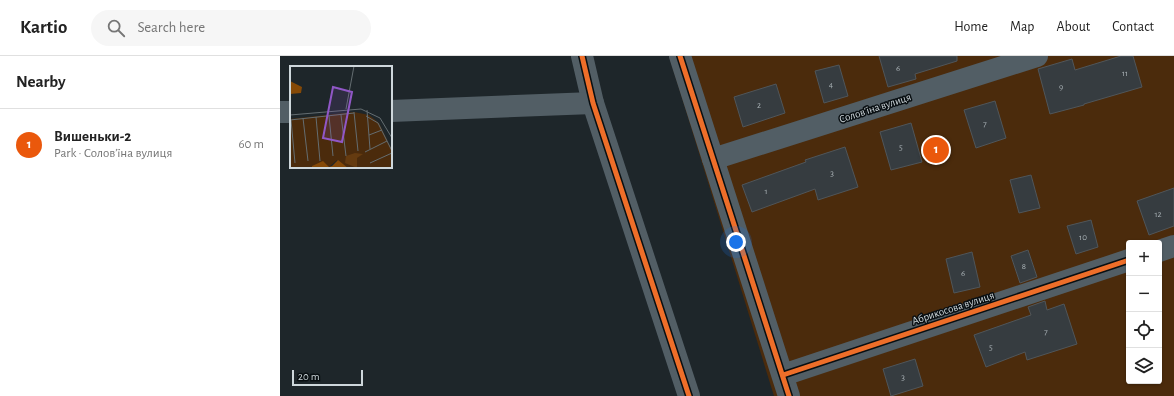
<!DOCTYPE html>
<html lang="en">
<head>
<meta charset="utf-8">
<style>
	:root { --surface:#fff; --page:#f6f6f6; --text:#222; --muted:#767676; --line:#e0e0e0; --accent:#ea580c }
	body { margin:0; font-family:"Alegreya Sans",sans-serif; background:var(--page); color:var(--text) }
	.controls { position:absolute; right:12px; bottom:12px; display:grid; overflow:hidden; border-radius:4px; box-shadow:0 1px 3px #0004 }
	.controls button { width:36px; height:36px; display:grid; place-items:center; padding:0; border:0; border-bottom:1px solid var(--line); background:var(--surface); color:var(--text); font:20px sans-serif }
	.scale { position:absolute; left:12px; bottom:10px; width:71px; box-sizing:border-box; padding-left:4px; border:2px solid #ced7db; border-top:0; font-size:11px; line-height:14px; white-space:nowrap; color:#ced7db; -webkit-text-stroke:3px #090f12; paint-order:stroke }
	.you { position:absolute; left:456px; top:186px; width:14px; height:14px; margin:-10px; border:3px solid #fff; border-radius:50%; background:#1a73e8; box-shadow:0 0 0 6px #1a73e833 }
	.badge { display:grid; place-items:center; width:26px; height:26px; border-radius:50%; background:var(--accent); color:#fff; font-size:13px; font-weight:700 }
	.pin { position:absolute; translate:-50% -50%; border:2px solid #fff; box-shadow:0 1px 4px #0006 }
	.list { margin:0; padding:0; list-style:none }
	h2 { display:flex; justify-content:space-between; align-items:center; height:52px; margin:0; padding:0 16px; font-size:17px }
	h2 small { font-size:13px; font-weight:400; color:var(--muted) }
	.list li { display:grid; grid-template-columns:26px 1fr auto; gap:12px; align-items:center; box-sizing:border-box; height:72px; padding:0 16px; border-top:1px solid var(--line) }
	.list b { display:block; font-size:15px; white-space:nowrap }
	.list p { margin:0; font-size:13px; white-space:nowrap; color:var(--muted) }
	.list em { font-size:13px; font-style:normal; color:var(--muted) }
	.icon { flex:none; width:22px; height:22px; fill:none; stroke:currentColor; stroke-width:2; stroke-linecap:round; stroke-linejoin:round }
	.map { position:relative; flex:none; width:894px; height:340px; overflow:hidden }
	header { display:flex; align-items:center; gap:24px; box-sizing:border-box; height:56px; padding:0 20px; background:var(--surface); border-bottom:1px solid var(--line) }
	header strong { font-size:19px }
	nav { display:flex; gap:22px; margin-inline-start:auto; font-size:14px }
	.search { width:280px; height:36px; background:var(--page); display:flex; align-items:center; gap:10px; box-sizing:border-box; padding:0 14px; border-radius:22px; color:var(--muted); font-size:15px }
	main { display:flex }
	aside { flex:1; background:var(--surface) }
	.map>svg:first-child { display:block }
	.green { fill:#4b2b0c; fill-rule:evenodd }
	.building { fill:#363c40; stroke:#50565a }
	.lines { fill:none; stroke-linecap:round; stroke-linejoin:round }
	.minor { stroke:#525e65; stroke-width:22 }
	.cycleway-casing { stroke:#090f12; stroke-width:8 }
	.cycleway { stroke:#ee6e29; stroke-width:5 }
	.labels { text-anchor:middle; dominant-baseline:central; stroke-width:3; stroke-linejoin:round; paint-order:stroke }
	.number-label { font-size:9px; fill:#a8b0b4 }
	.street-label { font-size:11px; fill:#ced7db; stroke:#090f12 }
	.inset-road { fill:none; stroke:#646d71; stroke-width:1 }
	.view { fill:#9057c6; fill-opacity:0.15; stroke:#9057c6; stroke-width:2 }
	.inset-edge { fill:none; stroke:#ced7db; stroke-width:2 }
</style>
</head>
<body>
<header>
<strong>Kartio</strong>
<div class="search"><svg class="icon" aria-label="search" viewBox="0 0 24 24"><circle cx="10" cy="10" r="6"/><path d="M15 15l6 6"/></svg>Search here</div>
<nav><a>Home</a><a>Map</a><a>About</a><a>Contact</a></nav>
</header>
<main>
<aside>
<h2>Nearby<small></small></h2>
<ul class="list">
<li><span class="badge">1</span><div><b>Вишеньки-2</b><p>Park · Соловʼїна вулиця</p></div><em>60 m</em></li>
</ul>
</aside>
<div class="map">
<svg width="894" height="340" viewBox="0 0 894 340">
	<rect width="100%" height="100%" fill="#1e262a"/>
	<path class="green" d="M389,0H894V340H494ZM849,187H879V325H849Z"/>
	<g class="building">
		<path d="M599,0H677V5L635,18L636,23L608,31Z"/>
		<path d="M841,0H853L862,31L804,48V49L770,58L758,13L792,3L795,14Z"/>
		<path d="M559,9L568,40L544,47L535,15Z"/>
		<path d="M496,28L505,57L463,71L454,41Z"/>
		<path d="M715,45L726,82L696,92L684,54Z"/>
		<path d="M631,67L642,106L611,114L600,76Z"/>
		<path d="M565,91L578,131L538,144L535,133L472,156L462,129L526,106L525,104Z"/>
		<path d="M751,119L760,152L739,157L730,124Z"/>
		<path d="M894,132V170L869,179L857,145Z"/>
		<path d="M811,164L818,191L796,198L787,170Z"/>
		<path d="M748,194L757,221L740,227L731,200Z"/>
		<path d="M692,196L700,231L674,237L666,203Z"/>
		<path d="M765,245L767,254L784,248L797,288L747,304L745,296L706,311L694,279L751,259L748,251Z"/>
		<path d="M635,303L643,330L611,340L603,313Z"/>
	</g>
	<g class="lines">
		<g class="minor">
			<path d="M302,0L313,47L409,340"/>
			<path d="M400,0L509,340"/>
			<path d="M111,55L313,47"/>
			<path d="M0,56H11"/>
			<path d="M433,103L757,0"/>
			<path d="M879,195L894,190"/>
			<path d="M503,319L849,204"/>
		</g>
		<g class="cycleway-casing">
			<g id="cycleway">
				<path d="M302,0L313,47L409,340"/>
				<path d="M400,0L509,340"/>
				<path d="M503,319L849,204"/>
			</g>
		</g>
		<use href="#cycleway" class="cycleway"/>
	</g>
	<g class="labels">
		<g class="number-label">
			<text x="618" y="12">6</text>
			<text x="845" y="17">11</text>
			<text x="551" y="28">4</text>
			<text x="781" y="31">9</text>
			<text x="479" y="49">2</text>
			<text x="705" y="68">7</text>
			<text x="621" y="91">5</text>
			<text x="552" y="117">3</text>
			<text x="486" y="135">1</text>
			<text x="878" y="158">12</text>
			<text x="803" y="181">10</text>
			<text x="744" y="210">8</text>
			<text x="683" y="217">6</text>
			<text x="766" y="276">7</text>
			<text x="711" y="291">5</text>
			<text x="623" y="321">3</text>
		</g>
		<g class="street-label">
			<text transform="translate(595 52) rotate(-18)">Соловʼїна вулиця</text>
			<text transform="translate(673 252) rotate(-18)">Абрикосова вулиця</text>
		</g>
	</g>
	<g transform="translate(10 10)">
		<rect width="102" height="102" fill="#1e262a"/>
		<path d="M64,46L79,49L89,57L102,84V102H58L47,94L39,101L0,102V53Z" fill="#4b2b0c"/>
		<path d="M65,87L73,88L67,92V102L55,97L56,90Z" fill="#653b10"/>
		<path d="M0,15L12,21L11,27L0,28ZM48,94L58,102H22V100L33,95L39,101L42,100Z" fill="#854907"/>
		<path class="inset-road" d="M56,43L64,0M77,44L80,83M64,46L68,85M0,49L71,43L90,52L102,72M51,49L56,90M39,50L43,90M76,50L88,57L102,85M26,51L30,95M13,52L18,95M0,54L64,47M1,54L5,97M79,69L92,64M75,86L97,75M80,97L102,87"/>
		<path class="view" d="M43,21L62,26L52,76L33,72Z"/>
		<rect width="102" height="102" class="inset-edge"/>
	</g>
</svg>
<div class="controls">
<button>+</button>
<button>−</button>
<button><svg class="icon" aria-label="locate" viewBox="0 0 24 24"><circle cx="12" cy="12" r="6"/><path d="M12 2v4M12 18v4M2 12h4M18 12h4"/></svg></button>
<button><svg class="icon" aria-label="layers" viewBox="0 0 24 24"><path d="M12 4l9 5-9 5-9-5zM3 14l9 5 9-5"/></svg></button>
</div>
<div class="scale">20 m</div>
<div class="you"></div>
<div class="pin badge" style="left:656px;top:94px">1</div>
</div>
</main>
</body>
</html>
